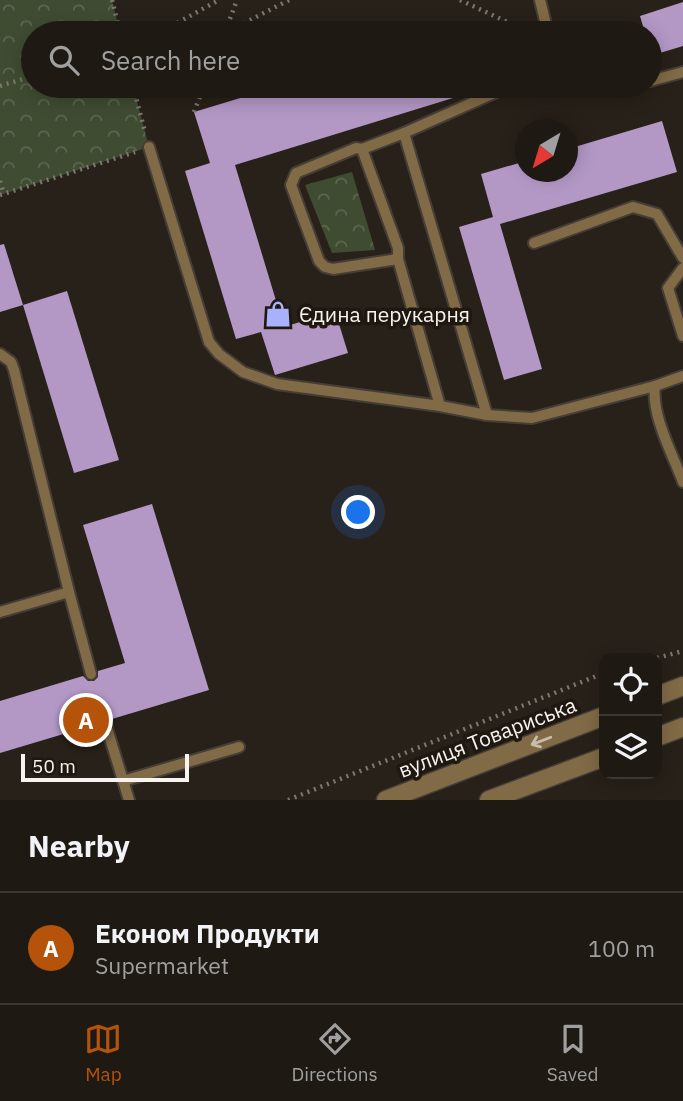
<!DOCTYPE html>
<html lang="en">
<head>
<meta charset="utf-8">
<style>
	:root { --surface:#1e1913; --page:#26221c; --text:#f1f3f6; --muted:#a1a0a0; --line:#3c3833; --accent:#b45309 }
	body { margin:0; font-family:"IBM Plex Sans",sans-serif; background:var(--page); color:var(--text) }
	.controls { position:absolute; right:21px; bottom:21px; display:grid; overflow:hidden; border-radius:14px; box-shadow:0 4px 18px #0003 }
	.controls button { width:63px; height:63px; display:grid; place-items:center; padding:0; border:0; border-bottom:2px solid var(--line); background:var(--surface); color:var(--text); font:35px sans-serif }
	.compass { position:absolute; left:515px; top:119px; width:63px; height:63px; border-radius:50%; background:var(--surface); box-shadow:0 4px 18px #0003; rotate:218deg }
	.scale { position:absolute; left:21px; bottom:18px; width:168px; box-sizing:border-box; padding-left:7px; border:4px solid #f8f3ee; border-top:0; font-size:19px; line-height:24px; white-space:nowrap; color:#f8f3ee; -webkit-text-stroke:5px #1e1810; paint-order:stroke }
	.you { position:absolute; left:359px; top:513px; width:24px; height:24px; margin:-18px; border:5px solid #fff; border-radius:50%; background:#1a73e8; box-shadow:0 0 0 10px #1a73e833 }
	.badge { display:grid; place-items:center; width:46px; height:46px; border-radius:50%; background:var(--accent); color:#fff; font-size:23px; font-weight:700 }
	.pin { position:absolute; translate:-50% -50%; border:4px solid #fff; box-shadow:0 2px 7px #0006 }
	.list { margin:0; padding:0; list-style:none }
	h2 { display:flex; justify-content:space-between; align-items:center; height:91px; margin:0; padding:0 28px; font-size:30px }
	h2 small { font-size:23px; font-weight:400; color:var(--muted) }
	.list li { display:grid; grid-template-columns:46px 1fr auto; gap:21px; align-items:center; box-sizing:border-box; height:112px; padding:0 28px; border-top:2px solid var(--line) }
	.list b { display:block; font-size:26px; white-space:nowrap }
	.list p { margin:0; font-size:23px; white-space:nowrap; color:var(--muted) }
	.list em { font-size:23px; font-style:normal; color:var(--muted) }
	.icon { flex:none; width:38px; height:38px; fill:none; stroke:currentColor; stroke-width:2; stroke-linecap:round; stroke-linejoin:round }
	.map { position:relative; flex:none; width:683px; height:800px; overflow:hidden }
	.search { position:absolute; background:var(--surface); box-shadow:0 4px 18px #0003; left:21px; right:21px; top:21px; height:77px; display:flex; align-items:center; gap:18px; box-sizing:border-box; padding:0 24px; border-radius:38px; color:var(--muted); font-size:26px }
	.sheet { height:203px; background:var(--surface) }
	nav { display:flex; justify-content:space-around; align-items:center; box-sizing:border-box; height:98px; border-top:2px solid var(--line); background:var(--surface); font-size:19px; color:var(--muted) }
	nav a { display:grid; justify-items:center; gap:4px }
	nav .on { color:var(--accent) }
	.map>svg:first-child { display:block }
	.forest { fill:url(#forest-crowns) }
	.building { fill:#b398c6 }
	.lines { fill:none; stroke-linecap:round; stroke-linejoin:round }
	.lane-casing { stroke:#453e37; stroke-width:14 }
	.street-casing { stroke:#453e37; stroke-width:21 }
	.path { stroke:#7d7770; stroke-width:4.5; stroke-dasharray:2 5; stroke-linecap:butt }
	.lane { stroke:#816a46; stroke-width:10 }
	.street { stroke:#816a46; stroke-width:18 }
	.oneway { stroke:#c8bcab }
	.labels { text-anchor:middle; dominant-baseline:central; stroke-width:7; stroke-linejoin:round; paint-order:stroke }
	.poi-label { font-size:21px; fill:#f8f3ee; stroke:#1e1810; text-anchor:start }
	.street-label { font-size:21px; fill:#f8f3ee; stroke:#1e1810 }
</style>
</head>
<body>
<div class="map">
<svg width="683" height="800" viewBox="0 0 683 800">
	<defs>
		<pattern id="forest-crowns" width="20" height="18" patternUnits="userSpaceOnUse" patternTransform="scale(1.75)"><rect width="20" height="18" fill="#3f4c32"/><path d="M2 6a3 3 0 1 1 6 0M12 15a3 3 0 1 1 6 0" fill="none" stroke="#5c6650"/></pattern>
	</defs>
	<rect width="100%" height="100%" fill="#282119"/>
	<g class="forest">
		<path d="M0,0H112L120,33H33V86H133L149,147L0,195Z"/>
		<path d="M352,172L375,250L332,253L305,185Z"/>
	</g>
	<g class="building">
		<path d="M683,2V46L650,56V33H645L640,16Z"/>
		<path d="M280,86H479V90L235,165L284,327L335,311L348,353L275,375L261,332L236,339L185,171L210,163L194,112Z"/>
		<path d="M662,121L677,172L500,224L542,369L504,380L459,227L493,217L481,174L526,161V172H568V149Z"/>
		<path d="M4,244L23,305L0,312V245Z"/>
		<path d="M67,291L119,460L74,473L23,305Z"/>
		<path d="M152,504L209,690L112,719L107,715H102L98,720L97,724L0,753V701L83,676L88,681H94L98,677V671L125,663L83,525Z"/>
	</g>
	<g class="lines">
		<g class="lane-casing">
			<g id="lane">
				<path d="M540,0L548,33"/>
				<path d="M650,81L683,72"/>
				<path d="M404,133L487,415"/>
				<path d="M149,147L209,342L219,354L243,372L277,384L440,406L487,415L532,418L655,386"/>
				<path d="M362,149L404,133L510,86"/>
				<path d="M534,243L633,207L657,214L683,258"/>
				<path d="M398,259V248L362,149L356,148L296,173L291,185L319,261L325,267L333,269L398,259L440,406"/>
				<path d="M683,268L668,288L683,336"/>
				<path d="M0,354L11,362L14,370L69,592L0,612"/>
				<path d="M683,376L655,386C651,415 673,455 683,482"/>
				<path d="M69,592L91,674"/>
				<path d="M105,722L129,800"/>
				<path d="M123,781L239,747"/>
			</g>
		</g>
		<g class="street-casing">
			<g id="street">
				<path d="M657,696L683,686"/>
				<path d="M657,737L683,727"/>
				<path d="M386,800L604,716"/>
				<path d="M489,800L604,757"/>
			</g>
		</g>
		<g class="path">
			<path d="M112,0L120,33"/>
			<path d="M460,0L531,33"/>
			<path d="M225,32L237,0"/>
			<path d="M159,33L219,0"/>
			<path d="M225,33L289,0"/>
			<path d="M0,86L33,76"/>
			<path d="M133,86L145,132"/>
			<path d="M194,112L204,86"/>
			<path d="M0,181L4,194"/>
			<path d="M0,195L135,152"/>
			<path d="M657,658L683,651"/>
			<path d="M288,800L604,673"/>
		</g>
		<use href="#lane" class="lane"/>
		<use href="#street" class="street"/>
	</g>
	<defs><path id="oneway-shaft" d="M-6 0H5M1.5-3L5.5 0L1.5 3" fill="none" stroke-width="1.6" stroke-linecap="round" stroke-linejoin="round" transform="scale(1.75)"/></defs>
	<use class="oneway" href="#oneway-shaft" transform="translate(541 741) rotate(159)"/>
	<defs>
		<g id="shop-bare" transform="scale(2.1)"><path d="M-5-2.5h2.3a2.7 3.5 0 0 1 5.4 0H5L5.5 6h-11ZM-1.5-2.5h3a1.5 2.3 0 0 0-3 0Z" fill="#a9b0fc" stroke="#1e1810" stroke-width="2.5" paint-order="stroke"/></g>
	</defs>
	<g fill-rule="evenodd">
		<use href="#shop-bare" x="278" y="314"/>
	</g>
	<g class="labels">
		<g class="poi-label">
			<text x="299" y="314">Єдина перукарня</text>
		</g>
		<g class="street-label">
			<text transform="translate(487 737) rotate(-21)">вулиця Товариська</text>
		</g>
	</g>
</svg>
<div class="controls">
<button><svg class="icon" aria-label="locate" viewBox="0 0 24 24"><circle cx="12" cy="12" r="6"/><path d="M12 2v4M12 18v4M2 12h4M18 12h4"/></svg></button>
<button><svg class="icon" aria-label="layers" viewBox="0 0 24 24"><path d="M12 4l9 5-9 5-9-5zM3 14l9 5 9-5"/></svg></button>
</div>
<svg class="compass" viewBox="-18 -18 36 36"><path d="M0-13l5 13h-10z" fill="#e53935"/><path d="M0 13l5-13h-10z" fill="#a1a0a0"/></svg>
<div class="scale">50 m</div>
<div class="you"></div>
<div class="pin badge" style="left:86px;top:720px">A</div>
<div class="search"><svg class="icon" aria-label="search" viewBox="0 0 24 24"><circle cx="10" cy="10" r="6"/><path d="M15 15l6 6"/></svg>Search here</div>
</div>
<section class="sheet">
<h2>Nearby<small></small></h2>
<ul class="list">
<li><span class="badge">A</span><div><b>Економ Продукти</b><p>Supermarket</p></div><em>100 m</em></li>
</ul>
</section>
<nav>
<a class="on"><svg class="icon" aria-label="map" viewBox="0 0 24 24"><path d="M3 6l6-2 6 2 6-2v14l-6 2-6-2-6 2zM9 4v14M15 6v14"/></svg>Map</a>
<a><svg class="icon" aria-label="directions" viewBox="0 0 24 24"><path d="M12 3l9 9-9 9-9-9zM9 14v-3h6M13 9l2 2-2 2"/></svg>Directions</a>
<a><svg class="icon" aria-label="saved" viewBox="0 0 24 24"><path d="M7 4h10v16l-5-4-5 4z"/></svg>Saved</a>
</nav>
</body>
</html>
